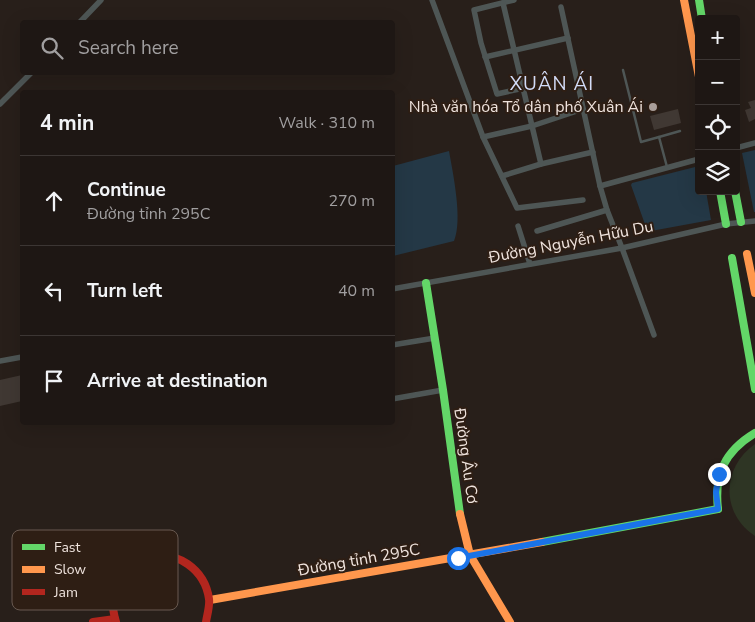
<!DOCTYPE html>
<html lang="en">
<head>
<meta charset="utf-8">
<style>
	:root { --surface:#1e1714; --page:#26201d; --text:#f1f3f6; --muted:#a19fa0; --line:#3c3634 }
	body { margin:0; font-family:"Nunito Sans",sans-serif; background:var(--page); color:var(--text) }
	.controls { position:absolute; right:15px; top:15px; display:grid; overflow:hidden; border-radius:5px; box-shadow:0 5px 20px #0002 }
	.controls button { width:45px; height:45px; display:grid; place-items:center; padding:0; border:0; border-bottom:1px solid var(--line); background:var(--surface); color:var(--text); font:25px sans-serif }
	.stop { position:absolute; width:15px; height:15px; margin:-11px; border:4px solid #1a73e8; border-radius:50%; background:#fff }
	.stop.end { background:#1a73e8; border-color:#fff; box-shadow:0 1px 5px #0008 }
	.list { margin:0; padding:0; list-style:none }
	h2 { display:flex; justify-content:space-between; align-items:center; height:65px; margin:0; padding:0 20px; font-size:21px }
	h2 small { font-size:16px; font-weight:400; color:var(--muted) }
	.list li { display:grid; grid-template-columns:32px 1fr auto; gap:15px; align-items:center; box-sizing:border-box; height:90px; padding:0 20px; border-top:1px solid var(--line) }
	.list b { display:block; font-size:19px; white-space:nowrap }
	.list p { margin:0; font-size:16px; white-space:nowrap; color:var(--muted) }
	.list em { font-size:16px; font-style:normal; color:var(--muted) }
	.icon { flex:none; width:28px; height:28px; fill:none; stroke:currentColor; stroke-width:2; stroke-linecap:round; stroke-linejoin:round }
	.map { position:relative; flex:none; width:755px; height:622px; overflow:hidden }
	.search { position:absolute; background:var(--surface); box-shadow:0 5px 20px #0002; left:20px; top:20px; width:375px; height:55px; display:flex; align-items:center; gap:12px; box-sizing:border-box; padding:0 18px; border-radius:5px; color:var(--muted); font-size:19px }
	.panel { position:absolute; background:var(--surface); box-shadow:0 5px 20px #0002; left:20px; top:90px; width:375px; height:335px; border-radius:5px }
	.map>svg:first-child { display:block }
	.green { fill:#2e3524 }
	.water { fill:#243846 }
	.building { fill:#403833 }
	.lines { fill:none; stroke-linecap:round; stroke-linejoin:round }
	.lane { stroke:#4e5655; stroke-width:2.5 }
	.street { stroke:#4e5655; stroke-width:5.5 }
	.fast { stroke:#63d668; stroke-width:8 }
	.slow { stroke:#ff974d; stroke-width:8 }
	.jam { stroke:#b3261e; stroke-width:8 }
	.route { stroke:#1a73e8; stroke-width:6 }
	.poi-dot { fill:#a99e99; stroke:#2e1e14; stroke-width:2 }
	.labels { text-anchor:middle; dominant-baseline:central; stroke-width:4; stroke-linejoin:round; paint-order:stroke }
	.poi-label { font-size:16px; fill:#efe3dd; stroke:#2e1e14; text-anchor:end }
	.street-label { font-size:16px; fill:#efe3dd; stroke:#2e1e14 }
	.quarter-label { font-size:19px; letter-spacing:1px; fill:#d2dcf8; stroke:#2e1e14 }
	.key { fill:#2e1e14; stroke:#685950; stroke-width:1 }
	.key-label { font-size:14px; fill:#efe3dd }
</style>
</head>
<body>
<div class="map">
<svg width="755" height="622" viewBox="0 0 755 622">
	<rect width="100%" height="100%" fill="#281f1a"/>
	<path class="green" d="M755,444V536C720,513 722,467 755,444Z"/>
	<g class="water">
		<path d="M755,150V212H754L742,153Z"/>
		<path d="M449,151C453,174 463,220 454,241L393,256V166Z"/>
		<path d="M699,166V191H706L711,220L651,231L647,230L631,185L632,183Z"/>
	</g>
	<g class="building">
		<path d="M755,100V119L749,122L745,110L751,108L748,102Z"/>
		<path d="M678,109L681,123L654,130L650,116Z"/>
		<path d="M22,375V401L0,406V380Z"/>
	</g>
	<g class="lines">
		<g class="lane">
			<path d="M623,70L641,142L659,137L667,167"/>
			<path d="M659,137L680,131"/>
		</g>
		<g class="street">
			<path d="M432,0L483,137L517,208L583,200"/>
			<path d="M514,0L474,10L481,43L497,94L524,88"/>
			<path d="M503,3L541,164"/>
			<path d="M561,7L600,186L607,210L622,248L654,335"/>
			<path d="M80,22L101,0"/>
			<path d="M485,57L568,38"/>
			<path d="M0,104L32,72"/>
			<path d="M483,137L532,126L583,109"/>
			<path d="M736,148L755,143"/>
			<path d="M502,176L541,164L593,152"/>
			<path d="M600,186L699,159"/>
			<path d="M518,226L530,264"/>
			<path d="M537,231L607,210"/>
			<path d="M392,289L622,248L726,224L755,221"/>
			<path d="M392,345L435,338"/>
			<path d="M0,361L22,357"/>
			<path d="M392,399L443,390"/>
		</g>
		<g class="fast">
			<path d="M699,0L702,19"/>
			<path d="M720,191L726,224"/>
			<path d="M735,191L741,222"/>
			<path d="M732,258L755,389"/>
			<path d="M426,283L443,390L460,514"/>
			<path d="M718,509C714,474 725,451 755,433"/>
			<path d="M542,542L718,509"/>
		</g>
		<g class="slow">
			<path d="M684,0L699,77"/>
			<path d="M747,254L755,293"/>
			<path d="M460,514L470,555L510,622"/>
			<path d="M210,600L542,542"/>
		</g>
		<g class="jam">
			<path d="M93,622L115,619"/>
			<path d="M116,622C110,602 112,588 125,572C131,565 139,559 147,557C177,549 205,570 209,599C210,606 207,615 206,622"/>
		</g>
	</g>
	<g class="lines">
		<path class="route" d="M458,558L718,509L716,492L719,474"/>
	</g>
	<circle class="poi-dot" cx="653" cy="107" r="5"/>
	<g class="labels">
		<g class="poi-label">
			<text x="643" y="107">Nhà văn hóa Tổ dân phố Xuân Ái</text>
		</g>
		<g class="street-label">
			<text transform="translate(571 242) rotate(-11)">Đường Nguyễn Hữu Du</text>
			<text transform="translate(466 456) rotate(82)">Đường Âu Cơ</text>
			<text transform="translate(359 560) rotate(-10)">Đường tỉnh 295C</text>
		</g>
		<g class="quarter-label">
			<text x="552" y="84">XUÂN ÁI</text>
		</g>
	</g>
	<rect x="12" y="530" width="166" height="80" rx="8" class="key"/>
	<rect x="22" y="544" width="23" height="6" fill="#63d668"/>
	<rect x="22" y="566" width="23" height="7" fill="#ff974d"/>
	<rect x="22" y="589" width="23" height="6" fill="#b3261e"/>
	<g class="key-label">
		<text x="54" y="552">Fast</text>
		<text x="54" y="574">Slow</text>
		<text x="54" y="597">Jam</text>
	</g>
</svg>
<div class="controls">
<button>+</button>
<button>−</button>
<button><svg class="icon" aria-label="locate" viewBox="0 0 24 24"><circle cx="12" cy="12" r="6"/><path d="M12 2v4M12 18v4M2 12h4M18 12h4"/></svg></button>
<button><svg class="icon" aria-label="layers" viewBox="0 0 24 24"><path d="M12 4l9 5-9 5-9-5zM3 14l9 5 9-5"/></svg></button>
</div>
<div class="stop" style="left:458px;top:558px"></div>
<div class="stop end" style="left:719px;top:474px"></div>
<div class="search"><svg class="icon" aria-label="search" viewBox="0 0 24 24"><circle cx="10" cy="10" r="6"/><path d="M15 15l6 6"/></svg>Search here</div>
<section class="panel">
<h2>4 min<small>Walk · 310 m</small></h2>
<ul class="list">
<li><svg class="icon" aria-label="ahead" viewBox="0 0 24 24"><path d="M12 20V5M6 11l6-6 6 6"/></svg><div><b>Continue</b><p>Đường tỉnh 295C</p></div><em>270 m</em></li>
<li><svg class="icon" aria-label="left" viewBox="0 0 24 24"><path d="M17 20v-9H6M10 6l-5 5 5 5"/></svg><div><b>Turn left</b></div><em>40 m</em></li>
<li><svg class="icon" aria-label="arrive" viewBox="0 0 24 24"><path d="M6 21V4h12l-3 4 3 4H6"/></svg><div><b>Arrive at destination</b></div></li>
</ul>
</section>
</div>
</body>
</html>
